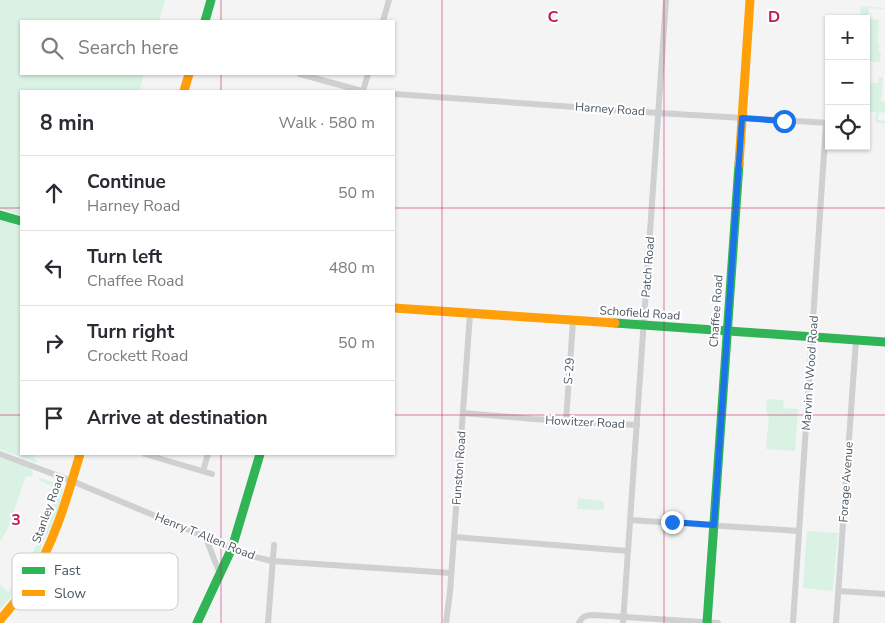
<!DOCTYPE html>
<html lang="en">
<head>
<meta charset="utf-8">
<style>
	:root { --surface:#fff; --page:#f7f7f7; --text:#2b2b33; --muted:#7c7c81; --line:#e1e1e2 }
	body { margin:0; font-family:"Nunito Sans",sans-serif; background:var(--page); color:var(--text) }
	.controls { position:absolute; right:15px; top:15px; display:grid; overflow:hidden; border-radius:0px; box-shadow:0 1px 4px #0004 }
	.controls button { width:45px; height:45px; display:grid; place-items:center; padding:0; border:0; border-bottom:1px solid var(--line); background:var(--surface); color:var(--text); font:25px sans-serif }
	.stop { position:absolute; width:15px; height:15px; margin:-11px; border:4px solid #1a73e8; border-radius:50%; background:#fff }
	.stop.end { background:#1a73e8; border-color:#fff; box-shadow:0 1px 5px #0008 }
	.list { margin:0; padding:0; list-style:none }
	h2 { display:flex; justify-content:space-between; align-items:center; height:65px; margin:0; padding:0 20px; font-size:21px }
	h2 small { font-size:16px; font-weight:400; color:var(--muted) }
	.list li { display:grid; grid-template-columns:32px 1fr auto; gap:15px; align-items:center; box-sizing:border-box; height:75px; padding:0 20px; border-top:1px solid var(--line) }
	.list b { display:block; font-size:19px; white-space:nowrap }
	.list p { margin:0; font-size:16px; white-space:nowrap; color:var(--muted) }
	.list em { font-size:16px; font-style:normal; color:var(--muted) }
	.icon { flex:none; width:28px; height:28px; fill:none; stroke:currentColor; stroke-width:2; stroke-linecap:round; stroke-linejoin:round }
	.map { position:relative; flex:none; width:885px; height:623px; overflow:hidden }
	.search { position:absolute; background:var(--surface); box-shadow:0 1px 4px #0004; left:20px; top:20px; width:375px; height:55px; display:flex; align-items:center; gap:12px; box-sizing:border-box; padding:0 18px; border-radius:0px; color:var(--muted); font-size:19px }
	.panel { position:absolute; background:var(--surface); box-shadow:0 1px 4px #0004; left:20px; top:90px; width:375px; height:365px; border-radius:0px }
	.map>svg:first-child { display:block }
	.green { fill:#d9f2e3 }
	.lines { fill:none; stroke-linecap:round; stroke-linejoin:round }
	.street { stroke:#ced0d2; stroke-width:6 }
	.fast { stroke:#30b455; stroke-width:9 }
	.slow { stroke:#ff9f0a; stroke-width:9 }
	.route { stroke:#1a73e8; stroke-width:6 }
	.grid { fill:none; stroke:#c2185b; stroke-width:1; stroke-opacity:0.55 }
	.labels { text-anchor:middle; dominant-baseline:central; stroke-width:4; stroke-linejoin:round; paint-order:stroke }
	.street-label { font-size:12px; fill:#4a5661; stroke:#fff }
	.key { fill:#fff; stroke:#c9ccd0; stroke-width:1 }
	.key-label { font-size:14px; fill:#4a5661 }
	.grid-label { font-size:16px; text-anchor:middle; font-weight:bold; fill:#c2185b; stroke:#fff; stroke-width:4; stroke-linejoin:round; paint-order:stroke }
</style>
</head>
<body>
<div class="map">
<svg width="885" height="623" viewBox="0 0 885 623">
	<rect width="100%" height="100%" fill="#f4f4f4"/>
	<g class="green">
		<path d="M0,0H165L159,21H21V74H144L139,91H21V215L0,209Z"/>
		<path d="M861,6L885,8V9L869,8L868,19L879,20L878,43L879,45V52H881L880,62L866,61V19H860Z"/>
		<path d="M879,77H883L881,101L885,102V113L879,112L878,120L885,121V124L875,122L876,112H866V83H878Z"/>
		<path d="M0,218L21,225V454H35L34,459L37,461L36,463L0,449Z"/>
		<path d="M767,399L784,400L783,408L798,409L795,451L766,449L769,415L767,414L766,410Z"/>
		<path d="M0,458L31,469L33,473L32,477L26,476L7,530L0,542Z"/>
		<path d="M40,478L52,482L63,488C62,500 52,530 44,540L41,539V536L52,507L58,489L39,480L38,479Z"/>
		<path d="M578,498L603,501V503H604V509H602V510L577,509Z"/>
		<path d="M807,531L838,533L833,591L803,588Z"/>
		<path d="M38,543L42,544C41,560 11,597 0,610V585L8,592L25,566Z"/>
	</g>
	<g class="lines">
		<g class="street">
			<path d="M383,21L389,0"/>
			<path d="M300,74L362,91"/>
			<path d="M363,91L368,74"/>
			<path d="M394,94L659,113L829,123"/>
			<path d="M825,147L836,146"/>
			<path d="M463,413L533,419L637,425"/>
			<path d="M566,421L573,321"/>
			<path d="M0,454L72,481L251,556L272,561L451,573"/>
			<path d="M145,454L212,474"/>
			<path d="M203,471L208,454"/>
			<path d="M630,520L799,531"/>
			<path d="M205,536L220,574"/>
			<path d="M454,537L628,551"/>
			<path d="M839,591L885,594"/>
			<path d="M268,623L274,545"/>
			<path d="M446,623L450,592L470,314"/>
			<path d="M579,623C582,616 587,615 594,615L718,623"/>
			<path d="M623,623L666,0"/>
			<path d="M793,623L826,123"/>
			<path d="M836,623L856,340"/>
		</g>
		<g class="fast">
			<path d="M205,21L211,0"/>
			<path d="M0,215L21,221"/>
			<path d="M615,323L885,342"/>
			<path d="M197,623L232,548L260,454"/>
			<path d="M707,623L739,164"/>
		</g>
		<g class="slow">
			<path d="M184,91L189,74"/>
			<path d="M739,164L750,0"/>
			<path d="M394,308L615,323"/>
			<path d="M0,620C10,608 20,597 29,583C54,544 67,498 80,454"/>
		</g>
	</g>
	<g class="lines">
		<path class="route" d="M672,522L714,525L742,118L784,121"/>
	</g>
	<path class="grid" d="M221,0V21M442,0V623M664,0V623M221,74V91M0,208H21M394,208H885M0,415H21M394,415H885M221,454V623"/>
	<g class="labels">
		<g class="street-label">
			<text transform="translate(610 109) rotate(4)">Harney Road</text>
			<text transform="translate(648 267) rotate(-86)">Patch Road</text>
			<text transform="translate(716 311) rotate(-86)">Chaffee Road</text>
			<text transform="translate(640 313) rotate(4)">Schofield Road</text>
			<text transform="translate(569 371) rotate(-86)">S-29</text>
			<text transform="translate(810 373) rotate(-86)">Marvin R Wood Road</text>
			<text transform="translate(585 422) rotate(3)">Howitzer Road</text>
			<text transform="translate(459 468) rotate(-86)">Funston Road</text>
			<text transform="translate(846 482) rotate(-86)">Forage Avenue</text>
			<text transform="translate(48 509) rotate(-70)">Stanley Road</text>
			<text transform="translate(205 536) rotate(22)">Henry T Allen Road</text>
		</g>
	</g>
	<rect x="12" y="553" width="166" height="57" rx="8" class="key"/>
	<rect x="22" y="567" width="23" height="7" fill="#30b455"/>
	<rect x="22" y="590" width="23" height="6" fill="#ff9f0a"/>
	<g class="key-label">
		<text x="54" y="575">Fast</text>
		<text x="54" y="598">Slow</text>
	</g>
	<g class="grid-label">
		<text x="553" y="22">C</text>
		<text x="774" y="22">D</text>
		<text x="16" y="525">3</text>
	</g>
</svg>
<div class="controls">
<button>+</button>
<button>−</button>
<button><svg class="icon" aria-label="locate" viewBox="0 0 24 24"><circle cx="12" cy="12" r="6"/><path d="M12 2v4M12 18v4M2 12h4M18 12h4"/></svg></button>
</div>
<div class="stop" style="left:784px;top:121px"></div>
<div class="stop end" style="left:672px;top:522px"></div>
<div class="search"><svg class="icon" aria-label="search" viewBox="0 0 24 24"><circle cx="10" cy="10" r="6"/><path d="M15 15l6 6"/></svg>Search here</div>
<section class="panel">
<h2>8 min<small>Walk · 580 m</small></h2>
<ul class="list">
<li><svg class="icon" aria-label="ahead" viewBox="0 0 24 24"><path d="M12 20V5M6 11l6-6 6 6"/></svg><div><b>Continue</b><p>Harney Road</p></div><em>50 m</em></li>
<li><svg class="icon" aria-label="left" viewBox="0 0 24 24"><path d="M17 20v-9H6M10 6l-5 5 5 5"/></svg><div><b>Turn left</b><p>Chaffee Road</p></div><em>480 m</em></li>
<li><svg class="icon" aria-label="right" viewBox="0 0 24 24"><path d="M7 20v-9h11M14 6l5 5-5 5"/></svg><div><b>Turn right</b><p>Crockett Road</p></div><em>50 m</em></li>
<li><svg class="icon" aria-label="arrive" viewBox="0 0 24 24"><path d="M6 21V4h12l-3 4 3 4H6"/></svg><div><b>Arrive at destination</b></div></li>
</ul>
</section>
</div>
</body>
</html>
